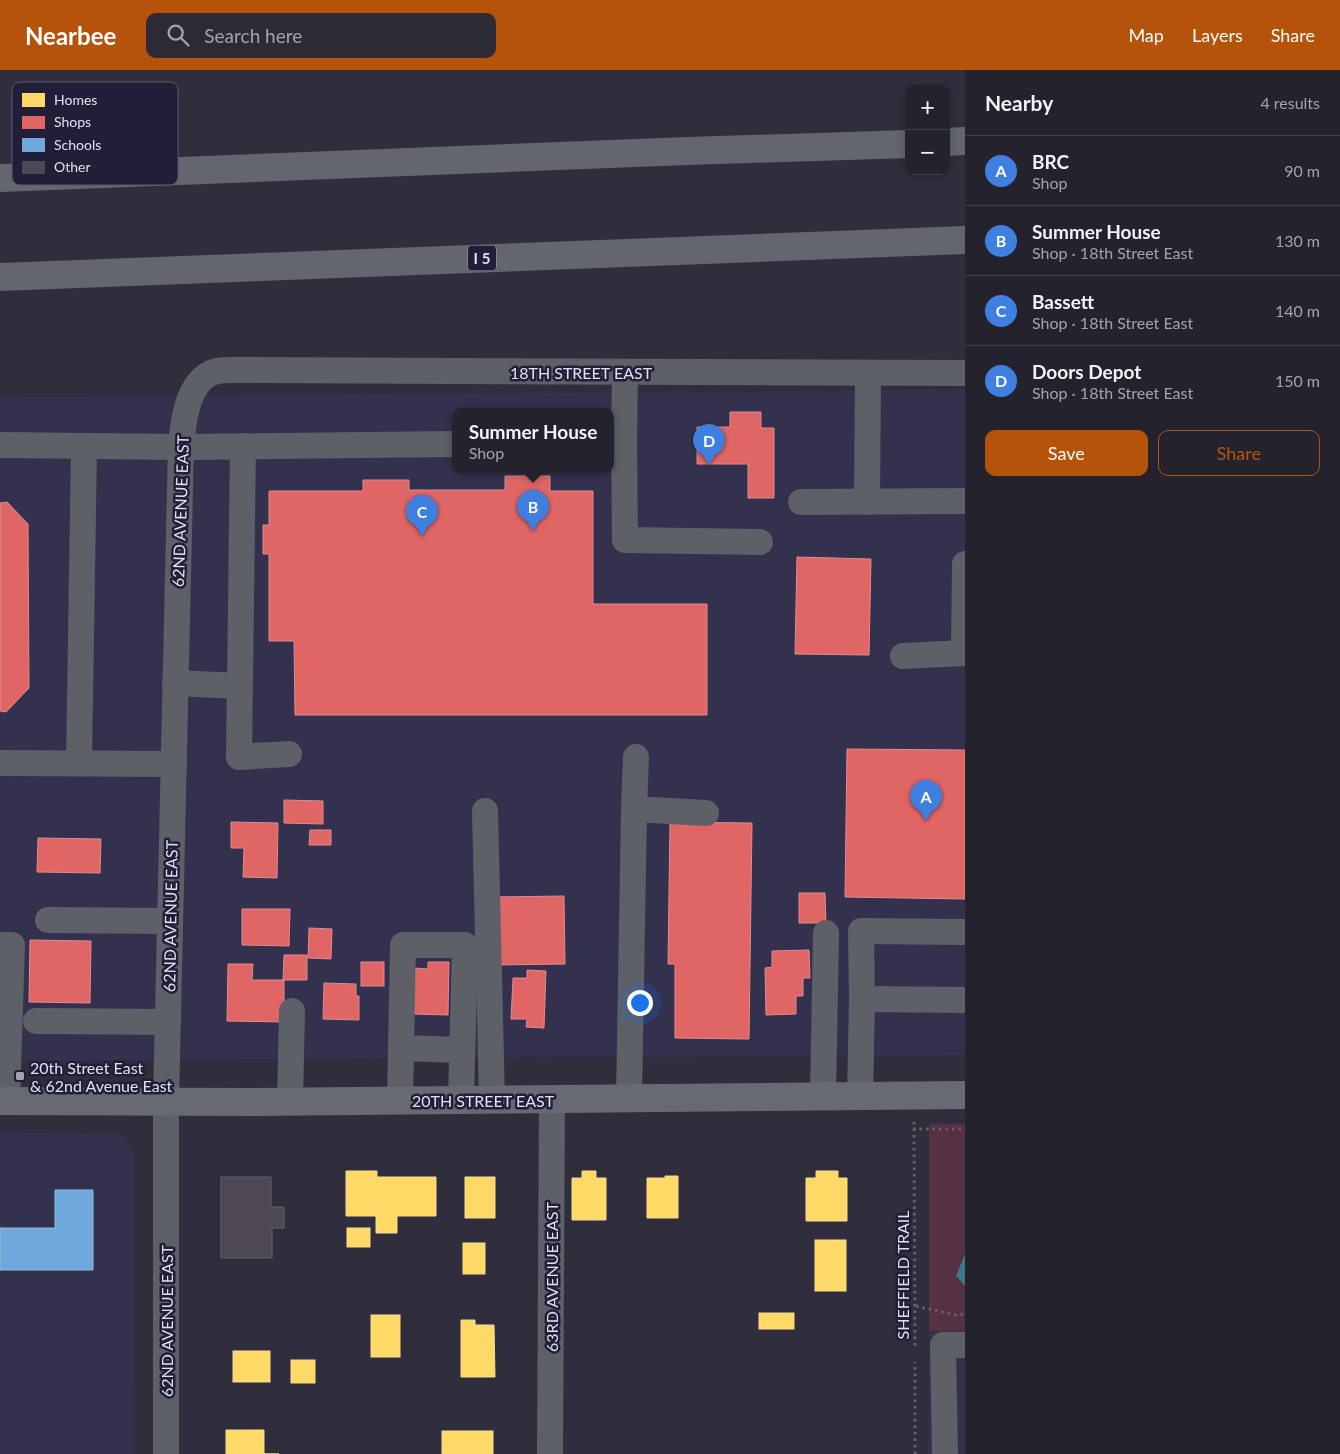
<!DOCTYPE html>
<html lang="en">
<head>
<meta charset="utf-8">
<style>
	:root { --surface:#24222d; --page:#2c2a35; --text:#f1f3f6; --muted:#a3a4aa; --line:#413f49; --accent:#b45309 }
	body { margin:0; font-family:Lato,sans-serif; background:var(--page); color:var(--text) }
	.controls { position:absolute; right:15px; top:15px; display:grid; overflow:hidden; border-radius:10px; box-shadow:0 2px 8px #0003 }
	.controls button { width:45px; height:45px; display:grid; place-items:center; padding:0; border:0; border-bottom:1px solid var(--line); background:var(--surface); color:var(--text); font:25px sans-serif }
	.you { position:absolute; left:639px; top:932px; width:18px; height:18px; margin:-12px; border:4px solid #fff; border-radius:50%; background:#1a73e8; box-shadow:0 0 0 8px #1a73e833 }
	.badge { display:grid; place-items:center; width:32px; height:32px; border-radius:50%; background:var(--accent); color:#fff; font-size:16px; font-weight:700 }
	.pin { position:absolute; translate:-50% -41px; filter:drop-shadow(0 1px 2px #0008) }
	.pin::after { content:''; position:absolute; top:26px; width:18px; height:15px; background:inherit; clip-path:polygon(0 0,100% 0,50% 100%) }
	.popup { position:absolute; left:452px; top:338px; width:162px; height:65px; box-sizing:border-box; display:grid; place-content:center; border-radius:10px; background:var(--surface); filter:drop-shadow(0 1px 4px #0005); font-size:16px; white-space:nowrap; color:var(--muted) }
	.popup b { font-size:19px; color:var(--text) }
	.popup::after { content:''; position:absolute; left:50%; top:100%; margin-left:-10px; border:10px solid transparent; border-top-color:var(--surface) }
	.list { margin:0; padding:0; list-style:none }
	h2 { display:flex; justify-content:space-between; align-items:center; height:65px; margin:0; padding:0 20px; font-size:21px }
	h2 small { font-size:16px; font-weight:400; color:var(--muted) }
	.list li { display:grid; grid-template-columns:32px 1fr auto; gap:15px; align-items:center; box-sizing:border-box; height:70px; padding:0 20px; border-top:1px solid var(--line) }
	.list b { display:block; font-size:19px; white-space:nowrap }
	.list p { margin:0; font-size:16px; white-space:nowrap; color:var(--muted) }
	.list em { font-size:16px; font-style:normal; color:var(--muted) }
	.actions { display:flex; gap:10px; padding:15px 20px }
	.actions a { flex:1; padding:11px 0; border:1px solid var(--accent); border-radius:10px; text-align:center; font-size:18px; color:var(--accent) }
	.actions .main { background:var(--accent); color:#fff }
	.icon { flex:none; width:28px; height:28px; fill:none; stroke:currentColor; stroke-width:2; stroke-linecap:round; stroke-linejoin:round }
	.map { position:relative; flex:none; width:965px; height:1384px; overflow:hidden }
	header { display:flex; align-items:center; gap:30px; box-sizing:border-box; height:70px; padding:0 25px; background:var(--accent); color:#fff }
	header strong { font-size:24px }
	nav { display:flex; gap:28px; margin-inline-start:auto; font-size:18px }
	.search { width:350px; height:45px; background:var(--page); display:flex; align-items:center; gap:12px; box-sizing:border-box; padding:0 18px; border-radius:10px; color:var(--muted); font-size:19px }
	main { display:flex }
	aside { flex:1; background:var(--surface) }
	.map>svg:first-child { display:block }
	.built { fill:#33314e; fill-rule:evenodd }
	.green { fill:#563043 }
	.water { fill:#3f7689 }
	.homes { fill:#ffd966; stroke:#f6db90 }
	.shops { fill:#e06666; stroke:#e08b90 }
	.schools { fill:#6fa8dc; stroke:#91b9e2 }
	.building { fill:#4e4755; stroke:#65606b }
	.lines { fill:none; stroke-linecap:round; stroke-linejoin:round }
	.path { stroke:#606268; stroke-width:3; stroke-dasharray:2.5 4; stroke-linecap:butt }
	.minor { stroke:#5d6066; stroke-width:26 }
	.major { stroke:#676a72; stroke-width:28 }
	.highway { stroke:#63656f; stroke-width:28 }
	.poi-dot { fill:#a2a2b2; stroke:#211f37; stroke-width:2 }
	.labels { text-anchor:middle; dominant-baseline:central; stroke-width:5; stroke-linejoin:round; paint-order:stroke }
	.shield { fill:#211f37; stroke:#a7a6b9; stroke-width:1 }
	.shield-label { font-size:15px; font-weight:bold; fill:#e0e0f1 }
	.street-label { font-size:16px; fill:#e0e0f1; stroke:#211f37 }
	.poi-label { font-size:16px; fill:#e0e0f1; stroke:#211f37; text-anchor:start }
	.key { fill:#211f37; stroke:#5a596f; stroke-width:1 }
	.key-label { font-size:14px; fill:#e0e0f1 }
</style>
</head>
<body>
<header>
<strong>Nearbee</strong>
<div class="search"><svg class="icon" aria-label="search" viewBox="0 0 24 24"><circle cx="10" cy="10" r="6"/><path d="M15 15l6 6"/></svg>Search here</div>
<nav><a>Map</a><a>Layers</a><a>Share</a></nav>
</header>
<main>
<div class="map">
<svg width="965" height="1384" viewBox="0 0 965 1384">
	<rect width="100%" height="100%" fill="#302e3c"/>
	<g class="built">
		<path d="M965,320V985L0,991V327ZM456,342H610V400H456Z"/>
		<path d="M0,1062L117,1064L123,1066L134,1085L135,1384H0Z"/>
		<path d="M929,1261H965V1384H928Z"/>
	</g>
	<rect class="green" x="929" y="1054" width="36" height="207"/>
	<path class="water" d="M965,1184V1216L956,1206Z"/>
	<g class="homes">
		<path d="M346,1101H377V1107H436V1146H397V1163H376V1146H346Z"/>
		<path d="M582,1101H596V1108H606V1150H572V1108H582Z"/>
		<path d="M816,1101H838V1108H847V1151H806V1108H816Z"/>
		<path d="M665,1106H678V1148H647V1108H665Z"/>
		<rect x="465" y="1107" width="30" height="41"/>
		<rect x="347" y="1158" width="23" height="19"/>
		<rect x="815" y="1170" width="31" height="51"/>
		<rect x="463" y="1173" width="22" height="31"/>
		<rect x="759" y="1243" width="35" height="16"/>
		<rect x="371" y="1245" width="29" height="42"/>
		<path d="M461,1250H475V1255H494L495,1307H461Z"/>
		<rect x="233" y="1281" width="37" height="31"/>
		<rect x="291" y="1290" width="24" height="23"/>
		<path d="M226,1360H264V1384H279H226Z"/>
		<rect x="442" y="1361" width="51" height="23"/>
	</g>
	<g class="shops">
		<path d="M730,342H761V358H774V428H748V394H697V357H730Z"/>
		<path d="M505,406H550V421H593V534H707V645H295L294,571H269V484H263V455H269V421H363V410H409V420H505Z"/>
		<path d="M7,432L28,454L29,618L6,642L0,641V433Z"/>
		<path d="M797,487L871,489L869,585L795,584Z"/>
		<path d="M847,679L965,680V829L845,827Z"/>
		<path d="M284,730L323,731V754L284,753Z"/>
		<path d="M231,752L278,753L277,808L243,807L244,778H231Z"/>
		<path d="M670,752L752,753L749,969L675,968V894H668Z"/>
		<path d="M310,760H331V775H309Z"/>
		<path d="M38,768L101,769L100,803L37,802Z"/>
		<path d="M799,823H825L826,853H799Z"/>
		<path d="M564,826L565,894L496,895L495,827Z"/>
		<path d="M242,839H290L289,876L242,875Z"/>
		<path d="M309,858L332,859L331,889L308,888Z"/>
		<path d="M30,870L91,871L90,933L29,932Z"/>
		<path d="M809,880L810,908H803V926H796V944L766,945L765,898L772,897V881Z"/>
		<path d="M284,885H307V910H283Z"/>
		<rect x="361" y="892" width="23" height="24"/>
		<path d="M428,892H449L448,945L414,944L415,898L428,899Z"/>
		<path d="M228,894H253L252,910H284V952L227,951Z"/>
		<path d="M527,900L546,901L544,958L526,957L527,949H511L513,908H527Z"/>
		<path d="M324,913L356,914V926H359V950L323,949Z"/>
	</g>
	<path class="schools" d="M55,1120H93V1200H0V1158H55Z"/>
	<path class="building" d="M221,1107H271V1137H284V1158H272V1188H221Z"/>
	<g class="lines">
		<g class="path">
			<path d="M914,1052L915,1276"/>
			<path d="M913,1059H965"/>
			<path d="M916,1236L956,1245L965,1244"/>
			<path d="M915,1384V1292"/>
		</g>
		<g class="minor">
			<path d="M610,373H624L625,470L760,472"/>
			<path d="M624,373L625,302"/>
			<path d="M0,375L181,377L456,374"/>
			<path d="M243,376L239,687L289,684"/>
			<path d="M801,432L965,431"/>
			<path d="M867,432L868,303"/>
			<path d="M964,583L965,494"/>
			<path d="M903,586L965,583"/>
			<path d="M175,613L239,616"/>
			<path d="M0,693L174,694"/>
			<path d="M79,693L84,376"/>
			<path d="M634,739L636,687"/>
			<path d="M485,741L492,1030"/>
			<path d="M48,850L170,851"/>
			<path d="M0,875H12L7,1031"/>
			<path d="M862,929L965,930"/>
			<path d="M36,951L168,952"/>
			<path d="M401,978L461,980"/>
			<path d="M823,1027L826,863"/>
			<path d="M860,1027L862,929L861,861L965,862"/>
			<path d="M629,1028L634,739L706,743"/>
			<path d="M290,1031L292,941"/>
			<path d="M400,1031L403,875H465L461,1030"/>
			<path d="M166,1384V1032L180,418C181,387 178,318 211,303C217,300 224,300 230,300L965,303"/>
			<path d="M550,1384L552,1029"/>
			<path d="M945,1384L943,1275H965"/>
		</g>
		<path class="major" d="M0,1031L253,1032L965,1025"/>
		<g class="highway">
			<path d="M946,72L965,71"/>
			<path d="M0,108L687,81L909,74"/>
			<path d="M0,207L965,170"/>
		</g>
	</g>
	<rect class="poi-dot" x="15" y="1001" width="10" height="10" rx="2.5"/>
	<g class="labels">
		<rect class="shield" x="468" y="175.5" width="28" height="25" rx="4"/>
		<g class="shield-label">
			<text x="482" y="188">I 5</text>
		</g>
		<g class="street-label">
			<text x="581" y="302">18TH STREET EAST</text>
			<text transform="translate(180 441) rotate(-88)">62ND AVENUE EAST</text>
			<text transform="translate(170 846) rotate(-89)">62ND AVENUE EAST</text>
			<text x="483" y="1030">20TH STREET EAST</text>
			<text transform="translate(902 1205) rotate(-90)">SHEFFIELD TRAIL</text>
			<text transform="translate(551 1207) rotate(-90)">63RD AVENUE EAST</text>
			<text transform="translate(166 1251) rotate(-90)">62ND AVENUE EAST</text>
		</g>
		<g class="poi-label">
			<text x="30" y="997">20th Street East<tspan x="30" dy="18">&amp; 62nd Avenue East</tspan></text>
		</g>
	</g>
	<rect x="12" y="12" width="166" height="103" rx="8" class="key"/>
	<rect x="22" y="23" width="23" height="14" fill="#ffd966"/>
	<rect x="22" y="46" width="23" height="13" fill="#e06666"/>
	<rect x="22" y="68" width="23" height="14" fill="#6fa8dc"/>
	<rect x="22" y="91" width="23" height="13" fill="#4e4755"/>
	<g class="key-label">
		<text x="54" y="35">Homes</text>
		<text x="54" y="57">Shops</text>
		<text x="54" y="80">Schools</text>
		<text x="54" y="102">Other</text>
	</g>
</svg>
<div class="controls">
<button>+</button>
<button>−</button>
</div>
<div class="you"></div>
<div class="pin badge" style="left:926px;top:751px;background:#3f7fe0">A</div>
<div class="pin badge" style="left:533px;top:461px;background:#3f7fe0">B</div>
<div class="popup"><b>Summer House</b>Shop</div>
<div class="pin badge" style="left:422px;top:466px;background:#3f7fe0">C</div>
<div class="pin badge" style="left:709px;top:395px;background:#3f7fe0">D</div>
</div>
<aside>
<h2>Nearby<small>4 results</small></h2>
<ul class="list">
<li><span class="badge" style="background:#3f7fe0">A</span><div><b>BRC</b><p>Shop</p></div><em>90 m</em></li>
<li><span class="badge" style="background:#3f7fe0">B</span><div><b>Summer House</b><p>Shop · 18th Street East</p></div><em>130 m</em></li>
<li><span class="badge" style="background:#3f7fe0">C</span><div><b>Bassett</b><p>Shop · 18th Street East</p></div><em>140 m</em></li>
<li><span class="badge" style="background:#3f7fe0">D</span><div><b>Doors Depot</b><p>Shop · 18th Street East</p></div><em>150 m</em></li>
</ul>
<div class="actions"><a class="main">Save</a><a>Share</a></div>
</aside>
</main>
</body>
</html>
